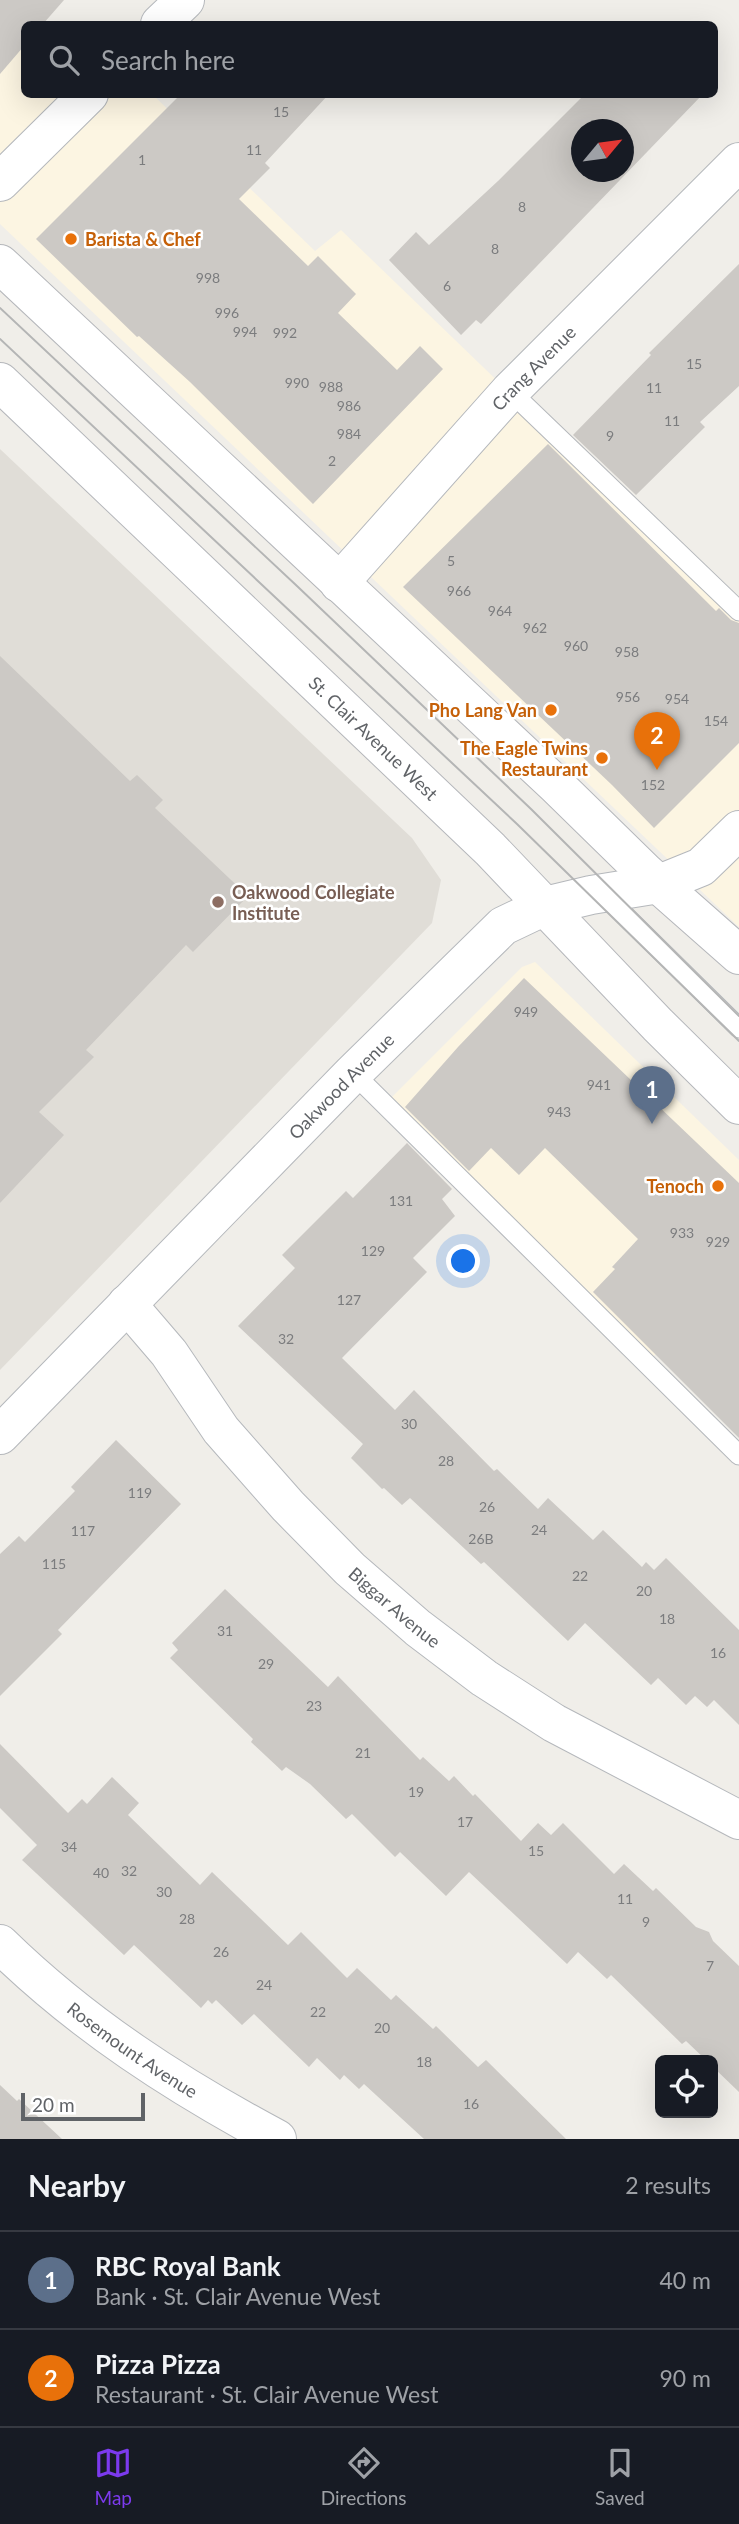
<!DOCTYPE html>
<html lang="en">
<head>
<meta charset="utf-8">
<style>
	:root { --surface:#171b24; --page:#20242c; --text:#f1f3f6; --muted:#9ea1a6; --line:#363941; --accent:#7c3aed }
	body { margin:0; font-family:Lato,sans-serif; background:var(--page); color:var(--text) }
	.controls { position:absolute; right:21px; bottom:21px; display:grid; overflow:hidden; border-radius:10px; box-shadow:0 7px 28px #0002 }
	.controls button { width:63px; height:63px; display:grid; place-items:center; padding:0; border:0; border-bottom:2px solid var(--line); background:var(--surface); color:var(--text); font:35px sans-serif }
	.compass { position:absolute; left:571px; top:119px; width:63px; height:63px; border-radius:50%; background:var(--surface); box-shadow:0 7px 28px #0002; rotate:61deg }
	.scale { position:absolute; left:21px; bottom:18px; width:124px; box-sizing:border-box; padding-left:7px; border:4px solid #606367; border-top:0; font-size:19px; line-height:24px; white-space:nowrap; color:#606367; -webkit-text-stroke:5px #fff; paint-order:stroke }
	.you { position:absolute; left:464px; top:1262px; width:24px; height:24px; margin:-18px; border:5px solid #fff; border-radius:50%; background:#1a73e8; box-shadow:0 0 0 10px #1a73e833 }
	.badge { display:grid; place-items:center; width:46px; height:46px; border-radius:50%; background:var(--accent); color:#fff; font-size:23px; font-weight:700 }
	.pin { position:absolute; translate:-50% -58px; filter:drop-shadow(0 2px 4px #0008) }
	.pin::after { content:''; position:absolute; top:37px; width:24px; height:21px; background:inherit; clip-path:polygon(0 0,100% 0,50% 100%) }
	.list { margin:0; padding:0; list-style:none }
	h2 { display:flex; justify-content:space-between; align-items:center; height:91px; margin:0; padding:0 28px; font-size:30px }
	h2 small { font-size:23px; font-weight:400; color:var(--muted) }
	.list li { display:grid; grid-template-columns:46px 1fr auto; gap:21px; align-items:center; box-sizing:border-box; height:98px; padding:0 28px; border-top:2px solid var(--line) }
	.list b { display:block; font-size:26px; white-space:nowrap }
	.list p { margin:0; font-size:23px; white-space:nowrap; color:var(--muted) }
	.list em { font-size:23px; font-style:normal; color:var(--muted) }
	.icon { flex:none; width:38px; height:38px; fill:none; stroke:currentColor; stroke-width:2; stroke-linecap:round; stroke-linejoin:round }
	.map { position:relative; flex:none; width:739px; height:2139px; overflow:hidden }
	.search { position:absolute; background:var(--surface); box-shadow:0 7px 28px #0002; left:21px; right:21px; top:21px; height:77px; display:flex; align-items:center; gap:18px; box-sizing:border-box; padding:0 24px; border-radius:10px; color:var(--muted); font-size:26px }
	.sheet { height:287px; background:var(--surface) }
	nav { display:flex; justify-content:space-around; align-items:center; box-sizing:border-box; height:98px; border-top:2px solid var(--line); background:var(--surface); font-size:19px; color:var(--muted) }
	nav a { display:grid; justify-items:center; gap:4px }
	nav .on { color:var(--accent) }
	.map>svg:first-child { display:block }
	.commercial { fill:#fcf5e2 }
	.education { fill:#e0ddd7 }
	.building { fill:#ccc9c5; fill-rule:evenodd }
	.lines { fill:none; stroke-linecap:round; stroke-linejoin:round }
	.service-casing { stroke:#b5b8bc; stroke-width:21 }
	.minor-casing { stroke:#b5b8bc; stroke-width:40 }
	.tertiary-casing { stroke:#b5b8bc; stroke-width:40 }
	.secondary-casing { stroke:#b5b7bb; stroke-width:40 }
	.service { stroke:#fff; stroke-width:19 }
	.minor { stroke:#fff; stroke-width:38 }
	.tertiary { stroke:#fff; stroke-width:38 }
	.secondary { stroke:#fff; stroke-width:38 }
	.tram { stroke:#b4b5b5; stroke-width:2 }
	.food-dot { fill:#e8710a; stroke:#fff; stroke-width:2.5 }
	.education-dot { fill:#8d6e63; stroke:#fff; stroke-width:2.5 }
	.labels { text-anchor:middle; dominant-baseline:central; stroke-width:5; stroke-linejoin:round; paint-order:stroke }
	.number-label { font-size:14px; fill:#7b7c7e }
	.food-label { font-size:18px; font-weight:bold; fill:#c56008; stroke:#fff; text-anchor:end }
	.street-label { font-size:18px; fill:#606367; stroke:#fff }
	.education-label { font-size:18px; font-weight:bold; fill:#785e54; stroke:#fff; text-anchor:start }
</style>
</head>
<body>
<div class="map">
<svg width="739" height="2139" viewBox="0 0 739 2139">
	<rect width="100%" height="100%" fill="#f0eee9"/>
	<g class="commercial">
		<path d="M0,0H19L42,24H24V94L153,95L315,251L341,230L739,614V927L0,224Z"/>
		<path d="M535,962L739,1160V1268L651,1359L392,1097L522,967Z"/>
	</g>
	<path class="education" d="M0,449L412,838L441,880L432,923L0,1370Z"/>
	<g class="building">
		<path d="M0,0H64L43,24H24V46L0,74Z"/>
		<path d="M181,94H329L265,163L270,168L239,199L308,266L318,256L356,294L338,313L397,370L420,346L443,369L313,504L190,382L139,336L137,337L36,239Z"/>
		<path d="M585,94H703L481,324L476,320L461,335L389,260L416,232L429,245L498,181ZM582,130H624V172H582Z"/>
		<path d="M739,264V386L700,422L705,427L636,495L573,435L651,355L649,353Z"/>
		<path d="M548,444L716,611L719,608L731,620L739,623V743L654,828L612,785L403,587Z"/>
		<path d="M0,656L130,781L137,775L163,800L155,808L248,896L193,952L186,945L86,1050L94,1057L39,1112L64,1135L0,1203Z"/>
		<path d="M524,978L739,1183V1438L593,1292L615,1269L612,1267L638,1239L545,1148L519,1175L491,1148L469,1171L405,1107L458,1047Z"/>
		<path d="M407,1143L452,1189L442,1199L455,1216L413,1258L427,1272L342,1358L395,1410L414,1390L494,1471L497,1469L538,1509L548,1498L593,1540L603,1530L642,1567L646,1562L654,1570L666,1558L739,1630V1725L714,1700L707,1707L695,1696L686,1705L658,1678L651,1685L585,1623L568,1641L484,1562L481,1564L410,1498L402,1505L384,1488L382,1489L351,1458L363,1444L238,1326L295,1268L282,1255L346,1191L353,1198Z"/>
		<path d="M116,1440L181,1504L58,1630L62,1634L0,1696V1554L19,1536L25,1542L75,1491L71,1487Z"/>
		<path d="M225,1589L328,1687L338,1676L420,1760L423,1757L449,1781L454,1776L473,1796L475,1794L521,1841L538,1823L551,1835L563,1823L614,1874L624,1864L653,1891L656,1888L696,1927L709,1932L713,1941L739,1966V2092L713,2067V2060H706L686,2041L682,2044L611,1975L607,1979L578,1952L567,1964L469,1872L446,1896L400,1852L395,1857L352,1814L346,1819L310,1784L286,1767L282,1771L251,1742L253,1739L170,1658L178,1650L172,1643Z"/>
		<path d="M0,1744L68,1813L82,1799L87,1804L112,1777L139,1803L128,1815L200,1885L212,1872L288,1945L301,1932L347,1978L357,1968L391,2000L396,1995L433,2029L436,2026L478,2067L486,2060L566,2139H424L364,2084L359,2089L344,2075L340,2080L317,2058L309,2067L254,2014L242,2025L216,2000L212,2004L208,2000L201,2008L134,1945L124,1955L22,1860L37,1845L0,1808Z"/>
		<path d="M0,2085L17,2101L19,2099L62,2139H0Z"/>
	</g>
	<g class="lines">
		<g class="service-casing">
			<g id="service">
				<path d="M510,391L739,611"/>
				<path d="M602,893L739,1028"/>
				<path d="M353,1073L739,1455"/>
			</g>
		</g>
		<g class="minor-casing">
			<g id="minor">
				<path d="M160,24L185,0"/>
				<path d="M0,182L89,94"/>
				<path id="s1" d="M339,583L510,391L739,162"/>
				<path id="s2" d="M127,1304L169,1353L221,1430L288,1506L350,1569L418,1628L484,1678L554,1723L739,1820"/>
				<path id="s3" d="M0,1944C83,2025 176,2085 277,2139"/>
			</g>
		</g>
		<g class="tertiary-casing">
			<g id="tertiary">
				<path id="s4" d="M0,1435L353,1073L503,926L545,906L591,895L659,884L701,867L739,830"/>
			</g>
		</g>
		<g class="secondary-casing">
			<g id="secondary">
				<path d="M0,264L556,785L646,873L739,955"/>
				<path id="s5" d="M0,382L490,849L658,1025L739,1105"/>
			</g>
		</g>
		<use href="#service" class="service"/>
		<use href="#minor" class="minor"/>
		<use href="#tertiary" class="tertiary"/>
		<use href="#secondary" class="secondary"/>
		<g class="tram">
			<path d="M0,308L297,586L531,809L739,1016"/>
			<path d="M0,339L517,824L739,1041"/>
		</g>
	</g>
	<g class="food-dot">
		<circle cx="71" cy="239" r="7"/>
		<circle cx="551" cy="710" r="7"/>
		<circle cx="602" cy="758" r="7"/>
		<circle cx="718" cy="1186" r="7"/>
	</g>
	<circle class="education-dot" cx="218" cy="902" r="7"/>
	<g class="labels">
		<g class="number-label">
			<text x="281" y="111">15</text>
			<text x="254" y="149">11</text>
			<text x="142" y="159">1</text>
			<text x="522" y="206">8</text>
			<text x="495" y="248">8</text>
			<text x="208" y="277">998</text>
			<text x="447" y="285">6</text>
			<text x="227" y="312">996</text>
			<text x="245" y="331">994</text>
			<text x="285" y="332">992</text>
			<text x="694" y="363">15</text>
			<text x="297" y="382">990</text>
			<text x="331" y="386">988</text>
			<text x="654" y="387">11</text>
			<text x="349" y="405">986</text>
			<text x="672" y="420">11</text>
			<text x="349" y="433">984</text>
			<text x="610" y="435">9</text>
			<text x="332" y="460">2</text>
			<text x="451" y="560">5</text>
			<text x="459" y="590">966</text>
			<text x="500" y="610">964</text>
			<text x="535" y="627">962</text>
			<text x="576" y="645">960</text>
			<text x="627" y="651">958</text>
			<text x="628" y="696">956</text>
			<text x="677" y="698">954</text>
			<text x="716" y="720">154</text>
			<text x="653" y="784">152</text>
			<text x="526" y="1011">949</text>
			<text x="599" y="1084">941</text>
			<text x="559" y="1111">943</text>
			<text x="401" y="1200">131</text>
			<text x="682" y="1232">933</text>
			<text x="718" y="1241">929</text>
			<text x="373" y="1250">129</text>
			<text x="349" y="1299">127</text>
			<text x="286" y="1338">32</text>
			<text x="409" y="1423">30</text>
			<text x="446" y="1460">28</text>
			<text x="140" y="1492">119</text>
			<text x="487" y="1506">26</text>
			<text x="539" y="1529">24</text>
			<text x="83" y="1530">117</text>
			<text x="481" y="1538">26B</text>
			<text x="54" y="1563">115</text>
			<text x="580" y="1575">22</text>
			<text x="644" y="1590">20</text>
			<text x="667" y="1618">18</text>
			<text x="225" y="1630">31</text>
			<text x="718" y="1652">16</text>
			<text x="266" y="1663">29</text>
			<text x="314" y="1705">23</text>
			<text x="363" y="1752">21</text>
			<text x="416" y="1791">19</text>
			<text x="465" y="1821">17</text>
			<text x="69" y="1846">34</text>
			<text x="536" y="1850">15</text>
			<text x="129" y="1870">32</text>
			<text x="101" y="1872">40</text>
			<text x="164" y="1891">30</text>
			<text x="625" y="1898">11</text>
			<text x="187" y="1918">28</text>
			<text x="646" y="1921">9</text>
			<text x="221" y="1951">26</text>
			<text x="710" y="1965">7</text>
			<text x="264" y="1984">24</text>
			<text x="318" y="2011">22</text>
			<text x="382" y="2027">20</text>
			<text x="424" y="2061">18</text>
			<text x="471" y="2103">16</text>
		</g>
		<g class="food-label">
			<text x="85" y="239" text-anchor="start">Barista &amp; Chef</text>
			<text x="537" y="710">Pho Lang Van</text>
			<text x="588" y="748">The Eagle Twins<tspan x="588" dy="21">Restaurant</tspan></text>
			<text x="704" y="1186">Tenoch</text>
		</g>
		<g class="street-label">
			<text stroke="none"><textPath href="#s1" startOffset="290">Crang Avenue</textPath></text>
			<text stroke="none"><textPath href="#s5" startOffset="516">St. Clair Avenue West</textPath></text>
			<text stroke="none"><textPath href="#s4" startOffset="488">Oakwood Avenue</textPath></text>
			<text stroke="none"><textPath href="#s2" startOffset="406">Biggar Avenue</textPath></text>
			<text stroke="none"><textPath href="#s3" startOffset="170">Rosemount Avenue</textPath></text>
		</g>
		<g class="education-label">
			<text x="232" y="892">Oakwood Collegiate<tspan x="232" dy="21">Institute</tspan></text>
		</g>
	</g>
</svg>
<div class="controls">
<button><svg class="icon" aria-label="locate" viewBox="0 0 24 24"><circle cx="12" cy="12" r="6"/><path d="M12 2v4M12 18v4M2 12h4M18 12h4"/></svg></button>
</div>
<svg class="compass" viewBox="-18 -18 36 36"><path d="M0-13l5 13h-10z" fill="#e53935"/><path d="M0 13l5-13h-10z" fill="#9ea1a6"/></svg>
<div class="scale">20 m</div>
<div class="you"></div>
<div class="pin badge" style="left:652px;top:1124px;background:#5c6f8a">1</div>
<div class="pin badge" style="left:657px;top:770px;background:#e8710a">2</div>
<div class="search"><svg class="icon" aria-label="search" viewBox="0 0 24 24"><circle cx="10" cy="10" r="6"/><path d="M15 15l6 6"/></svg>Search here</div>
</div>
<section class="sheet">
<h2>Nearby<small>2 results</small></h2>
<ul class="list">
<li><span class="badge" style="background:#5c6f8a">1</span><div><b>RBC Royal Bank</b><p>Bank · St. Clair Avenue West</p></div><em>40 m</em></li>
<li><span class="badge" style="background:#e8710a">2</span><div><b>Pizza Pizza</b><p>Restaurant · St. Clair Avenue West</p></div><em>90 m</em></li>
</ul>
</section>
<nav>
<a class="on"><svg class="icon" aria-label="map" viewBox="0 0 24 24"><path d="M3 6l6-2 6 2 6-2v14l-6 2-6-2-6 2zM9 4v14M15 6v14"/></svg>Map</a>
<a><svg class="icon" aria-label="directions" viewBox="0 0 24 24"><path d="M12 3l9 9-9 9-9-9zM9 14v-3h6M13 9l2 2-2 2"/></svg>Directions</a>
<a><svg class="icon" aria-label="saved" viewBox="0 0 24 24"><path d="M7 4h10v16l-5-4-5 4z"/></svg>Saved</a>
</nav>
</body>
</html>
